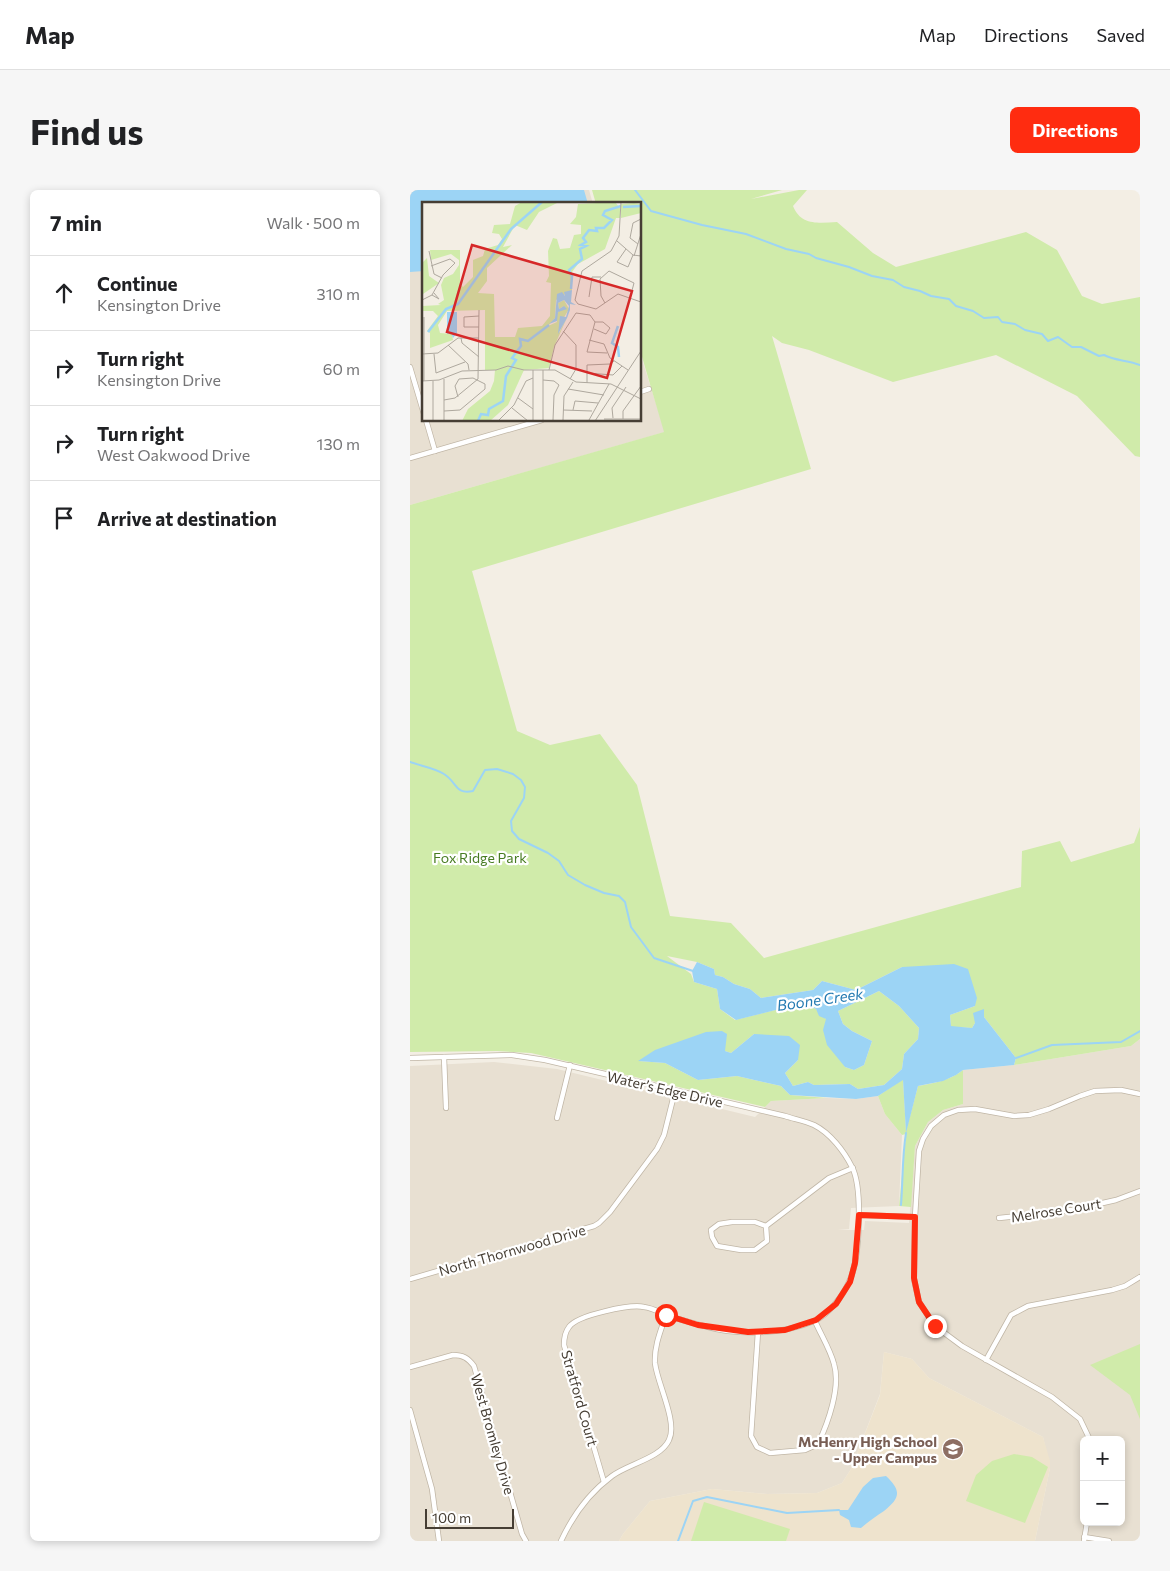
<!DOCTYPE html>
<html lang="en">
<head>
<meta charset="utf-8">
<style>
	:root { --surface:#fff; --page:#f6f6f6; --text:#202124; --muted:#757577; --line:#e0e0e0; --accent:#ff2c10 }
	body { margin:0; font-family:Commissioner,sans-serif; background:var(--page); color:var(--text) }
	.controls { position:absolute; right:15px; bottom:15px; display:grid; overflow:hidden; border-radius:8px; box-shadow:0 2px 8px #0003 }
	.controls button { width:45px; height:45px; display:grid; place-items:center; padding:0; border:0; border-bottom:1px solid var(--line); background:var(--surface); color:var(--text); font:25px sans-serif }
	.scale { position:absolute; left:15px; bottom:12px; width:89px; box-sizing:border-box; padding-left:5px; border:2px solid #463e34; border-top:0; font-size:14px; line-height:18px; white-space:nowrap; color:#463e34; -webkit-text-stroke:4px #fff; paint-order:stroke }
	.stop { position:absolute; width:15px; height:15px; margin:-11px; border:4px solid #ff2c10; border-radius:50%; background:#fff }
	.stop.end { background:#ff2c10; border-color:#fff; box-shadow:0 1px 5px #0008 }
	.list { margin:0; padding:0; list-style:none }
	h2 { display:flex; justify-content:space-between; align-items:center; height:65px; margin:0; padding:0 20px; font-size:21px }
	h2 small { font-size:16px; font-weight:400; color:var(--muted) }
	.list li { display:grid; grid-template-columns:32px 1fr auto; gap:15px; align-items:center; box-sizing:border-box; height:75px; padding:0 20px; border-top:1px solid var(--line) }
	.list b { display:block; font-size:19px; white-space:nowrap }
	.list p { margin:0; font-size:16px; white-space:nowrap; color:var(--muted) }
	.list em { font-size:16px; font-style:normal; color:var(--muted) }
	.icon { flex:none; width:28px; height:28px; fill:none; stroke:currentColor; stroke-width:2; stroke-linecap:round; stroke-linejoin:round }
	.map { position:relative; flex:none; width:730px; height:1351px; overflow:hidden; border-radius:8px }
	header { display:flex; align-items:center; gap:30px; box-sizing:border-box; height:70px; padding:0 25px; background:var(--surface); border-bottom:1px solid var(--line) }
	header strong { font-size:24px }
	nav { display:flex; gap:28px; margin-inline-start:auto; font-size:18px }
	.intro { display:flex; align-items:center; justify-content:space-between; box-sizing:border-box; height:120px; padding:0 30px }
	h1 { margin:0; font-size:35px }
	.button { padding:12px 22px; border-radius:8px; background:var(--accent); color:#fff; font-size:18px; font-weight:700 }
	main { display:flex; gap:30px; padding:0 30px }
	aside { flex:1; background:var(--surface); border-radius:8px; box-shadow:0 2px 8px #0003 }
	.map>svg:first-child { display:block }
	.residential { fill:#e8e0d2; fill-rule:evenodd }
	.education { fill:#eee3cd }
	.green { fill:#d0ebaa }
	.water { fill:#9cd4f5 }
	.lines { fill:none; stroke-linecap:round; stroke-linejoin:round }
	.stream { stroke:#9cd4f5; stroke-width:2 }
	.minor-casing { stroke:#c0b6a6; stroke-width:6 }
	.minor { stroke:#fff; stroke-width:4.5 }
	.route { stroke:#ff2c10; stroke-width:6 }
	.labels { text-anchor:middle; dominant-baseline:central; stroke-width:4.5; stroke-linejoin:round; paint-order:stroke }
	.park-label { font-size:14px; fill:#487c23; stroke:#fff }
	.street-label { font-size:14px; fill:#463e34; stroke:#fff }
	.education-label { font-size:14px; font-weight:bold; fill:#785e54; stroke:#fff; text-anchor:end }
	.water-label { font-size:15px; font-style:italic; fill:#247ab1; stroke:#fff }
	.inset-river { fill:none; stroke:#9cd4f5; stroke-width:2.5 }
	.inset-road { fill:none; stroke:#aea89e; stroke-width:1 }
	.view { fill:#d62828; fill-opacity:0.15; stroke:#d62828; stroke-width:2.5 }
	.inset-edge { fill:none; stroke:#463e34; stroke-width:2.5 }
</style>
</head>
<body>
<header>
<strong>Map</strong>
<nav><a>Map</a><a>Directions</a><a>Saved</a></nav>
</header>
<div class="intro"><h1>Find us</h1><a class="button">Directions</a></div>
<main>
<aside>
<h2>7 min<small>Walk · 500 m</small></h2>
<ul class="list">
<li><svg class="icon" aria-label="ahead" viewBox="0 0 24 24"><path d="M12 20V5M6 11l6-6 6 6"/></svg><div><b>Continue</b><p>Kensington Drive</p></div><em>310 m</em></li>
<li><svg class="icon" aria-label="right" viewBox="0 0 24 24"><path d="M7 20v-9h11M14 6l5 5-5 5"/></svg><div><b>Turn right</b><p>Kensington Drive</p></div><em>60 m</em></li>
<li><svg class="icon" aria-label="right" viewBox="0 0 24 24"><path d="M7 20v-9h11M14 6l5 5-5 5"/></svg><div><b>Turn right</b><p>West Oakwood Drive</p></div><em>130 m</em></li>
<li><svg class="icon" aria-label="arrive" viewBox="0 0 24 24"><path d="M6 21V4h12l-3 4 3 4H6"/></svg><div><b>Arrive at destination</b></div></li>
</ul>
</aside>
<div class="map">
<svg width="730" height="1351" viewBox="0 0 730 1351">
	<rect width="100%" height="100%" fill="#f3eee4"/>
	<g class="residential">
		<path d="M0,0H179L183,14H14V230H230V163L255,242L0,315Z"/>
		<path d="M730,849V1351H625L640,1278L633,1247L519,1188L502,1169L474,1162L470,1204L441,1279L432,1293L407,1303L357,1304L302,1299L240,1311L213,1344L209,1351H0V876L84,872L147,879L345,927L361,911L417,908L446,909L468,906L475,924L492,945L489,1016L441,1018L439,1039L428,1040H454L455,1031L499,1033L505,956L518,932L533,920L553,914V880L604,875L721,856ZM674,1250H711V1332H674Z"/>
	</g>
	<path class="education" d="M474,1162L502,1169L519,1188L633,1247L640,1271V1278L625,1351H209L213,1344L240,1311L302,1299L357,1304L407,1303L432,1293L441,1279L470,1205Z"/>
	<g class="green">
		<path d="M182,0H372L341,9L389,0H397L383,16C391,36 409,33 427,32L463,63L486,77L616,42L647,60L672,106L692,114L730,107V267L725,266L667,206L586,165L483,192L399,160L372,153L362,146L401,279L62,381L107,541L140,555L190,544L227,595L260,726L321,733L354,768L611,697L612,661L650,651L661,672L724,653L730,637V849L721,856L604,875L606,868L574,827L565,833L562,838L541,837L540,825L565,816L492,777L446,800L412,791L403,800L351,808L340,799L324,794L313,787L305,785L304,779L287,772L257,766L281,784L284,792L307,799L310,819L325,830L393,813L406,819L416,829L435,877L444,880L454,875L462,851L442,841L433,834L428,821L469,801L489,816L509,838L508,849L494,864L492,879L474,895L448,899L440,894L404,895L398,892L383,896L375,883L388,870L344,844L321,863L315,861L229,871L255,873L288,890L327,886L371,896L380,905L417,908L361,911L355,917L121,863L87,861L0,862V315L254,242L230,160V14H186Z"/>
		<path d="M553,880V914L533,920L518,932L505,956L501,1017L489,1016L496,944L492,945L475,924L468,906L493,889L496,941L508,896C524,893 539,891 553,880Z"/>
		<path d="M730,1154V1229L720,1205L680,1175Z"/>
		<path d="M604,1264L622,1267L638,1277L615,1333L556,1311L566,1285L582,1271Z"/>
		<path d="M294,1312L380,1339L376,1351H281Z"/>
	</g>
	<g class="water">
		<path d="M0,0H174L178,14H14V81L0,82Z"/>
		<path d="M287,772L304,779L305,785L313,787L324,794L340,799L351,808L403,800L412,791L446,800L492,777L544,774L558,779L567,808L565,816L540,825L541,836L562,838L565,833L563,823L574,819V827L606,868L604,875L553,880L546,885L533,891L508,896L496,943L493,890L468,906L446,909L380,905L371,896L327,886L288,890L255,873L228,871L245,860L296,842L312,841L317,844L315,861L321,863L344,844L379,846L390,855L388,870L375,883L383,896L398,892L404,895L440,894L448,899L474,895L492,879L494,864L508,849L509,838L489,816L469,801L428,821L433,834L442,841L462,851L454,875L444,880L435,877L417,855L413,840L416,829L409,826L406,819L393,813L326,830L310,819L307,799L284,792L282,781Z"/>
		<path d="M476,1286C492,1301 490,1308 474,1321C466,1326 458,1332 451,1338L441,1337L439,1330L430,1325L429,1320H438L453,1297L463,1288Z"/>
	</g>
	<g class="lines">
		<g class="stream">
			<path d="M225,0L241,21L292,35L336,44L376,59L399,64L406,68L439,77L462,86L483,90L494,97L510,101L521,106L539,109L546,116L563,121L574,128L588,127L592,132L605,134L615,140L632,144L638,151L648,147L662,157H671L689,166L694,165C705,171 718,170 730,175"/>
			<path d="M0,572C11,576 25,578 34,584C47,592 45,605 63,601L75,580L87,579L103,584L111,590L115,597L114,608L101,631L102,641L109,649L138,663L149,671L158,685L175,695L194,703L209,706L215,712L221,737L244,768L283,781"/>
			<path d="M606,868L642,855L711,852L730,841"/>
			<path d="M491,1015C493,991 492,967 496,943"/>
			<path d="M268,1351L283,1311L297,1307L377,1323L429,1320"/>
		</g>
		<g class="minor-casing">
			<g id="minor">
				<path d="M0,177L14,224"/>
				<path d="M230,202L239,199"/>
				<path d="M16,230L25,261"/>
				<path d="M0,268L132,230"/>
				<path d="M34,867L36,918"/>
				<path d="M0,868L102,865L135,870L375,926C384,929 395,931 404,935C420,943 434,961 442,977C453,998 450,1071 439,1092C433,1106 418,1125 404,1131C378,1142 346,1144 318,1141C298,1138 279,1132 259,1126C251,1123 243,1118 234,1117C221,1114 167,1125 159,1137C155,1142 154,1149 154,1155L194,1292"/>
				<path d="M147,928L160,875"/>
				<path d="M449,1025L505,1027"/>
				<path d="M589,1028L662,1020L706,1010L730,1001"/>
				<path d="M322,1032H345L356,1036L357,1051L345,1060H331L307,1056L302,1047L301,1040L309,1034Z"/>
				<path d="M356,1036L419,988L443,978"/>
				<path d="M0,1089L184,1036L189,1033L200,1022L247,959L254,945L265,901"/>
				<path d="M348,1142L341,1246L347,1257L360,1263L395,1260L408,1254C418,1233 431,1197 424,1174C420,1159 411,1145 405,1131"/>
				<path d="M576,1170L601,1125L618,1116L702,1100L715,1096L730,1087"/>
				<path d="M0,1177L43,1165C53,1165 58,1168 64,1176L112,1344L116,1351"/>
				<path d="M0,1220L22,1299L29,1351"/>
				<path d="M680,1250L670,1229L642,1207L552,1156L525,1136L509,1112L504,1089L505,1027L509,961L513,949L521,936L534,925L548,920L565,919L604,926L619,925L639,919L670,906L685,901L711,900L730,904"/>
				<path d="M674,1347L699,1351"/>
				<path d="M151,1351C163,1325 179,1303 202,1286C218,1274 251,1268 259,1250C268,1232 247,1193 245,1173C244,1156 251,1140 256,1125"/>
				<path d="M674,1351L677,1332"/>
			</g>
		</g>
		<use href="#minor" class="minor"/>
	</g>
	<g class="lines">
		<path class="route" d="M256,1125L288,1135L338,1142L375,1140L406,1130L426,1114L440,1092L445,1073L449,1025L505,1027L504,1088L509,1112L525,1136"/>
	</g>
	<defs>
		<g id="school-disc" transform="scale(1.125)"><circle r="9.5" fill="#8d6e63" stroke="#fff"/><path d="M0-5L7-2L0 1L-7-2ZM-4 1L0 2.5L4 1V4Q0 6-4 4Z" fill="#fff"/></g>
	</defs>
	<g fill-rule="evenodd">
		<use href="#school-disc" x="543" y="1259"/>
	</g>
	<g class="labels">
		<g class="park-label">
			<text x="70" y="667">Fox Ridge Park</text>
		</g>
		<g class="street-label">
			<text transform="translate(255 899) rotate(13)">Water’s Edge Drive</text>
			<text transform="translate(646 1020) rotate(-9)">Melrose Court</text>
			<text transform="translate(102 1060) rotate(-16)">North Thornwood Drive</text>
			<text transform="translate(170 1208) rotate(74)">Stratford Court</text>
			<text transform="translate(83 1244) rotate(74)">West Bromley Drive</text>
		</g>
		<g class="education-label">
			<text x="527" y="1251">McHenry High School<tspan x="527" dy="16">- Upper Campus</tspan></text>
		</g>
		<g class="water-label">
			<text transform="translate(410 809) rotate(-8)">Boone Creek</text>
		</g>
	</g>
	<g transform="translate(12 12)">
		<rect width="219" height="219" fill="#f3eee4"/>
		<path d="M100,0H137L117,10L105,28L93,23L81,45L90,43L65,66V79L56,91L72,92L73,135H93L96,126L120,124L128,114L129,81L124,80L127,74L126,49L131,36L135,37L138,47L148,46L152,33L159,32V23L148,22L154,15L156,2L193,0L198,6V16H194L183,47L156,62L150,70V88L134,98L133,116L126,124L135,120V111L142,104L137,107L136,101L142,98L147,107L138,122L137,131L147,111L132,145L127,166L102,168L86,203L68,219H40L46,207L68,189L72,179L73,168H63V108L25,109L16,123L18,131L30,132L31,138L8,146V131L5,129L16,114L11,109H0V104L19,103L16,102L22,98L19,83L22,76L31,72L37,63V58L29,52L9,58L8,48H38V82L41,85L51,75V58L61,54L63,47L76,43L80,37L77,32L70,31L72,23L88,22L93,4ZM212,1L219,2V11L199,16V2ZM5,56L7,74L17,81L1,92L0,61Z" fill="#d0ebaa"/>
		<path d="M150,88L149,100L154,103L148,102V108L145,116L136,132L138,114L144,115L147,104L142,98L136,101L137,107L142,104L145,107L136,110L135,119L127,122L133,116L135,92L140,90L143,94L142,90ZM25,110H35V131L31,136L29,131L25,132Z" fill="#9cd4f5"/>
		<path class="inset-river" d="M201,5L219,4M149,87L150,74L147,68L160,57L158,47L164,44L159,43L164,40L161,36L167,28L175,29L174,26H182L190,18L181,13L183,9L199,4M196,124L190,141L196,145L197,155M6,130L24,107L36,102L89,27L120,0M56,219L59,212L66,213L67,207L81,199L84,174L94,158L90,156L99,144L98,137L106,139L127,123"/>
		<path class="inset-road" d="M199,0L197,34L189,49L160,69L153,98L156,102L174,107L196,92L219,100M195,39L211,53L219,54M216,42L208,36L211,21L219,17M204,47L195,60L206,65L211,53M7,49L12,72L20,76M212,54L219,32M10,93L17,97L12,91M167,95L170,75H179M0,98L10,93L21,73L33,61L28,57L9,64M183,101L179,94L178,77L187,69L212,81L208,96M57,114L42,115V125H57M172,127L184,132L188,126L181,120H173M141,129L154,143V167L148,177M39,136L40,141L57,155M167,138L182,142L188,156L206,168M26,143L46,162L47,168M0,152L16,151L36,136H57M12,152L14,171L43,160M111,168V218M121,168V218M127,168L133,143L154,111L168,113L173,120L165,150L185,151M165,171L191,173L200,164M121,178L132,179L137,183L132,193L131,218M0,179L17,178L40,169L74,168L86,164L102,168H133L154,180L189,182L219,197M2,179V115M165,181V163L188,162L192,159M146,187L182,193M96,196L111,207M22,198L33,196L56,177L57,108M90,206L106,219M141,208L170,209M151,208L153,199L176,201M22,209L38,208L63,187V182L51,176L37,177L33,184L36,195M191,216L190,206L204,185M182,217H219M201,217V209L219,184M141,218L142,194L151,180M167,218L187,182M0,219V186M11,219V179M22,219V177M76,219L92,203L104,179L111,176M107,219H170M173,219L219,149"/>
		<path class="view" d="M50,43L210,89L185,176L25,130Z"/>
		<rect width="219" height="219" class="inset-edge"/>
	</g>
</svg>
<div class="controls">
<button>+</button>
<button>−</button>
</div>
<div class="scale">100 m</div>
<div class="stop" style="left:256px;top:1125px"></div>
<div class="stop end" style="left:525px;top:1136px"></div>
</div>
</main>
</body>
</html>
